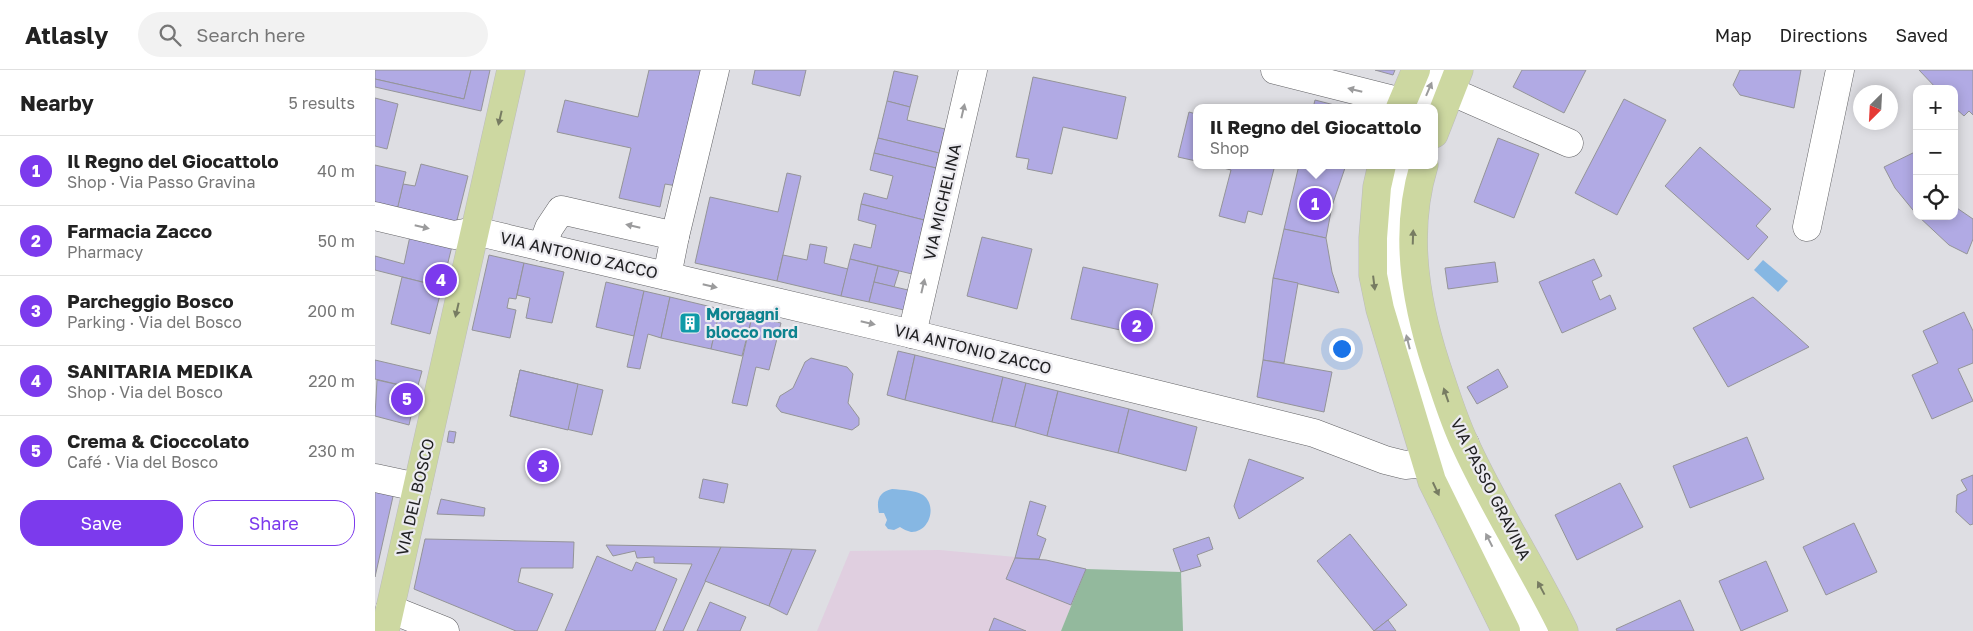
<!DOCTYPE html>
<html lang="en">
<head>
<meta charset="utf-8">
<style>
	:root { --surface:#fff; --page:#f2f2f2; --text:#222; --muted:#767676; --line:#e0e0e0; --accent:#7c3aed }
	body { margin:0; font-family:"Golos Text",sans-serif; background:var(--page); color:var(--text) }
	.controls { position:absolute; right:15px; top:15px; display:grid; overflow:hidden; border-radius:10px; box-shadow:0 2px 12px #0003 }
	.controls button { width:45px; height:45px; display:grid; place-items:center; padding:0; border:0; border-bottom:1px solid var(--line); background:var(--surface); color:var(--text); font:25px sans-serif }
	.compass { position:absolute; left:1478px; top:15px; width:45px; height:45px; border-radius:50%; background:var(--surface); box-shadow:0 2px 12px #0003; rotate:204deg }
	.you { position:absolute; left:966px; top:278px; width:18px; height:18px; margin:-12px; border:4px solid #fff; border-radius:50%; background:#1a73e8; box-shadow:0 0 0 8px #1a73e833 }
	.badge { display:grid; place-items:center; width:32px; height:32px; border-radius:50%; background:var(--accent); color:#fff; font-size:16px; font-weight:700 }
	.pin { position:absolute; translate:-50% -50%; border:2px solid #fff; box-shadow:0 1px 5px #0006 }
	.popup { position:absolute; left:818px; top:34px; width:245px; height:65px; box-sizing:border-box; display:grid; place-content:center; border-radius:10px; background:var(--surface); filter:drop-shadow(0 1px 4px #0005); font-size:16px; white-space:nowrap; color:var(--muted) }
	.popup b { font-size:19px; color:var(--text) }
	.popup::after { content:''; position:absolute; left:50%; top:100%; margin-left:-10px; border:10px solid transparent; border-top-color:var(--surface) }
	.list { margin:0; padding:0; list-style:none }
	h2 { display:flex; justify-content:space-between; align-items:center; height:65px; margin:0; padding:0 20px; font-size:21px }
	h2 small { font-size:16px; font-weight:400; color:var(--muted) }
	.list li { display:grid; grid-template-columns:32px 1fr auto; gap:15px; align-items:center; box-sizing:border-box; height:70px; padding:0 20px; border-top:1px solid var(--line) }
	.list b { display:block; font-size:19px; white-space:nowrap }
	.list p { margin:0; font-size:16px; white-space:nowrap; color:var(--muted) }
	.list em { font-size:16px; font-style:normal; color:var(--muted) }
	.actions { display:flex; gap:10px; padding:15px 20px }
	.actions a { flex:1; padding:11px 0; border:1px solid var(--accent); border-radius:20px; text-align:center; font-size:18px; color:var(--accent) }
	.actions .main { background:var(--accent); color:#fff }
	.icon { flex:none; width:28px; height:28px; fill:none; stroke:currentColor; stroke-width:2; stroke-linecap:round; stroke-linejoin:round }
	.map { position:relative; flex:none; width:1598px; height:561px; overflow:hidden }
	header { display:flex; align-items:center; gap:30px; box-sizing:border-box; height:70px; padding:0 25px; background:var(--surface); border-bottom:1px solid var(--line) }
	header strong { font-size:24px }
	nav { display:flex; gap:28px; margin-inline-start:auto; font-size:18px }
	.search { width:350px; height:45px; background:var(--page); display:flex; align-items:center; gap:12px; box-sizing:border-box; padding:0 18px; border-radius:28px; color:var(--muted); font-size:19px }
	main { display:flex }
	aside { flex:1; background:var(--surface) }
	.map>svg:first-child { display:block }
	.education { fill:#e0cfe0 }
	.green { fill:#93b99d }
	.water { fill:#86b7e3 }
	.building { fill:#b1aae4; stroke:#949498 }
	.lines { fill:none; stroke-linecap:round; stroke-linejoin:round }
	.minor-casing { stroke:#616164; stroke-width:29 }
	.major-casing { stroke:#bcbcbd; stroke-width:29 }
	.minor { stroke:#fff; stroke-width:28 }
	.major { stroke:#cdd8a1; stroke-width:28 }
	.oneway { fill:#9b9b9c }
	.oneway2 { fill:#777c62 }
	.labels { text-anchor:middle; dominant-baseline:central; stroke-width:4.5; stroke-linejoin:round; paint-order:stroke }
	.street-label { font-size:16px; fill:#212123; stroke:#ecebf0 }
	.culture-label { font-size:16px; font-weight:bold; fill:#0d838f; stroke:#ecebf0; text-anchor:start }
</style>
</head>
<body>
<header>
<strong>Atlasly</strong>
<div class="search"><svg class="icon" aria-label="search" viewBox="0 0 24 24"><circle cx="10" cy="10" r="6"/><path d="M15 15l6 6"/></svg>Search here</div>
<nav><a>Map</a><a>Directions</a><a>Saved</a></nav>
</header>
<main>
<aside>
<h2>Nearby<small>5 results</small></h2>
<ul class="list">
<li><span class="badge">1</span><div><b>Il Regno del Giocattolo</b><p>Shop · Via Passo Gravina</p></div><em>40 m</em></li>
<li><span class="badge">2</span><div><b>Farmacia Zacco</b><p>Pharmacy</p></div><em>50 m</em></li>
<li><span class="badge">3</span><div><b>Parcheggio Bosco</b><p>Parking · Via del Bosco</p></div><em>200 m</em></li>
<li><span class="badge">4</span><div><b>SANITARIA MEDIKA</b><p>Shop · Via del Bosco</p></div><em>220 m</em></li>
<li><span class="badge">5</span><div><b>Crema &amp; Cioccolato</b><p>Café · Via del Bosco</p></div><em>230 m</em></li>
</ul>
<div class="actions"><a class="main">Save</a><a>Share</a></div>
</aside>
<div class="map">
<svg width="1598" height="561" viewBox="0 0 1598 561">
	<rect width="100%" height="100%" fill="#dedee3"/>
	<path class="education" d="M565,480L671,490L711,499L686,561H442L475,481Z"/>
	<path class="green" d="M711,499L806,502L808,561H686Z"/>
	<g class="water">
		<path d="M1388,190L1413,211L1403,222L1379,200Z"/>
		<path d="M517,419C528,420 539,420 548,425C563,436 554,463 536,462C532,461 528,459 525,457L519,460L513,459L510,455L512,450L509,443H504C501,430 504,422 517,419Z"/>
	</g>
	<g class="building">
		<path d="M0,0H96L89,29L0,9Z"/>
		<path d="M96,0H115L106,41L0,17V9L89,29Z"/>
		<path d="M274,0H328L302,116L290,114L285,137L244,128L256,78L182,62L190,30L263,47Z"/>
		<path d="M380,0H431L425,26L377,14Z"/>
		<path d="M1000,0H1020L1018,5Z"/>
		<path d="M1147,0H1211L1189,43L1138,17Z"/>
		<path d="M1365,0H1426L1419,38L1365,25L1358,15Z"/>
		<path d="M1544,0H1598V45L1594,41L1589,46L1579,37V19H1562Z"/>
		<path d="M519,1L543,6L535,37L512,31Z"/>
		<path d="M658,7L751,27L742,69L688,57L677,104L652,99L654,89L641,87Z"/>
		<path d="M0,28L23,34L12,79L0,76Z"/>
		<path d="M1249,29L1291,50L1242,145L1200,123Z"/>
		<path d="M940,30L971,38H938Z"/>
		<path d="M512,31L535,37L532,50L570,59L564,83L503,68Z"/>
		<path d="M814,42L821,44V91L803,87Z"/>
		<path d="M503,68L564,83L561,98L499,83Z"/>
		<path d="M1123,68L1164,84L1139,148L1099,132Z"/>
		<path d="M1325,77L1396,139L1381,156L1393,167L1373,190L1290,116Z"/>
		<path d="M1542,81V145L1520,118L1509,97Z"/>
		<path d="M499,83L561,98L549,150L486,134L489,123L512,129L518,106L495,100Z"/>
		<path d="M46,94L93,106L81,154L22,140L28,114L40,116Z"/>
		<path d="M0,95L31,102L22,140L0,134Z"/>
		<path d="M837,95H900L887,145L873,141L870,153L844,146L856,100Z"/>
		<path d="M924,95H971L957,136L951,168L909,159Z"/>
		<path d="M412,103L426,106L402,211L320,193L335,127L403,142Z"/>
		<path d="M486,134L549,150L537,204L475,189L479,174L496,178L501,155L483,150Z"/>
		<path d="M1579,136L1598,149V169L1592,184L1574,175L1543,146H1579Z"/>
		<path d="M909,159L951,168L957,202L964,223L898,208Z"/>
		<path d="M35,166L77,176L67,217L0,200V186L29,194Z"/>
		<path d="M607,167L657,179L642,239L592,226Z"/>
		<path d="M435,174L452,177L449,193L473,199L466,226L402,211L408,185L432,190Z"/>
		<path d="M114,185L149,193L141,229L134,228L132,238L141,240L135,268L97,260Z"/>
		<path d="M475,189L503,196L494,232L466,226Z"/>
		<path d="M1219,189L1227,206L1217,211L1225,230L1235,225L1241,239L1187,263L1164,212Z"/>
		<path d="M1120,192L1123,212L1073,219L1070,198Z"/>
		<path d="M149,193L189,202L177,253L151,248L155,228L142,225Z"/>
		<path d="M503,196L524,201L519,217L499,212Z"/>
		<path d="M708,197L783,214L772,266L696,249Z"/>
		<path d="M27,207L67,217L55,264L16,254Z"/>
		<path d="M898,208L923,213L909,293L888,290Z"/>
		<path d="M231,212L269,221L259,266L221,257Z"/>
		<path d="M499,212L533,220L529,240L494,232Z"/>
		<path d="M269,221L295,227L286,268L273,264L265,299L252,297Z"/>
		<path d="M295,227L345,239L336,279L286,268Z"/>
		<path d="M1378,227L1434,277L1353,317L1318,258Z"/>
		<path d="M345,239L377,247L367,286L336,279Z"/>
		<path d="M1589,242L1598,261V293L1583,299L1598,331L1557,349L1537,305L1563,293L1548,261Z"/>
		<path d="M377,247L406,253L394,300L381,297L372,336L357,333Z"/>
		<path d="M523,281L540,285L530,330L512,325Z"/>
		<path d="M540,285L628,307L617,352L530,330Z"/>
		<path d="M436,288L472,297L478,304L473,333L484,348V355L477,360L406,342L401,336L405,326L418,318L430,292Z"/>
		<path d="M0,290L47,301L42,319L0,309Z"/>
		<path d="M888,290L957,302L949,342L882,327Z"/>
		<path d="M1123,299L1133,317L1102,334L1092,317Z"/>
		<path d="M145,300L228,320L217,365L135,346Z"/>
		<path d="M145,300L203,314L193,360L135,346Z"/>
		<path d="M628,307L651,313L640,357L617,352Z"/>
		<path d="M2,310L42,319L34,355L0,346Z"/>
		<path d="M651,313L683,321L672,366L640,357Z"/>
		<path d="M683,321L754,339L743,383L672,366Z"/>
		<path d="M754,339L822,357L811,401L743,383Z"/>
		<path d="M74,361L81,362L79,373L72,372Z"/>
		<path d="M1372,367L1389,409L1315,438L1298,396Z"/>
		<path d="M874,389L929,408L864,449L859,436Z"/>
		<path d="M1598,405V454L1595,455L1581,442L1582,425L1592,420L1586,410Z"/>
		<path d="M328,409L353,414L349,433L324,428Z"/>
		<path d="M1245,413L1268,457L1202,490L1180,445Z"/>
		<path d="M0,418L19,422L0,507Z"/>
		<path d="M66,429L110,438L109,446L62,444Z"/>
		<path d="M655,431L671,436L662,465L671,469L664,489L640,488Z"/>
		<path d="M1479,453L1502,502L1451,525L1428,477Z"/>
		<path d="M975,464L1032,535L999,561L942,491Z"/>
		<path d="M834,467L838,479L822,485L826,496L806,502L798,479Z"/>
		<path d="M50,469L199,472L198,498H146L143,512L178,524L162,561H141L39,519Z"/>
		<path d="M231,475L346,477L308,561H288L317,494L279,493V487L262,488L260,481L238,486Z"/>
		<path d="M346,477L417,479L394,536L330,511Z"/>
		<path d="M417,479L441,480L412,545L394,536Z"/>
		<path d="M222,486L257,501L261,492L302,509L280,561H190Z"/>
		<path d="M640,488L671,490L711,499L696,535L631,509Z"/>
		<path d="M1391,491L1413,541L1366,561L1344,511Z"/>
		<path d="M1305,530L1319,561H1242L1241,559Z"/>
		<path d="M335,532L371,547L365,561H322Z"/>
		<path d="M619,548L651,561H614Z"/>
		<path d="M1013,550L1021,561H999Z"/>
	</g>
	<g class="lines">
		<g class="minor-casing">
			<g id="minor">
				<path d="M900,0L1027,32"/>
				<path d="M1075,21L1194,73"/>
				<path d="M1047,38L1062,0"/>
				<path d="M1028,95L1019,148L1018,188L1021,221L1034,276L1070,384L1159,561"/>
				<path d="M0,146L79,165L100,161L537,264L939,363L1010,390L1030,395L1050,393L1090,374"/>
				<path d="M1432,157L1465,0"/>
				<path d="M300,166L340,0"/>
				<path d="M167,177L174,158L186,140L300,166L292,206"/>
				<path d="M537,264L598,0"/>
				<path d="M0,408L42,417"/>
				<path d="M15,539L70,561"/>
			</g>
		</g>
		<g class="major-casing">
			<g id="major">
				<path d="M1025,38L1041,0"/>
				<path d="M1059,64L1084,0"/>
				<path d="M1007,95L1002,117L998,168V205L1005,239L1057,411L1131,561"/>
				<path d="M1049,95C1027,167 1042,241 1066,310C1073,331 1080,353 1090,374C1119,438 1158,497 1189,561"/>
				<path d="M10,561L136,0"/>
			</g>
		</g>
		<use href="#minor" class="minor"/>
		<use href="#major" class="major"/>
	</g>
	<defs><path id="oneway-solid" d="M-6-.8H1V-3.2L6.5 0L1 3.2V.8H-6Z" transform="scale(1.25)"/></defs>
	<g class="oneway">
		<use href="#oneway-solid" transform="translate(1054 19) rotate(-67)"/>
		<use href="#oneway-solid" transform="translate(980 20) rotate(-166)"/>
		<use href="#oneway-solid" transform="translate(588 41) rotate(-77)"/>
		<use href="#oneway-solid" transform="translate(258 156) rotate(-167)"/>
		<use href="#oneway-solid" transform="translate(47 157) rotate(13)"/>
		<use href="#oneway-solid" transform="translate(335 216) rotate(13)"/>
		<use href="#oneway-solid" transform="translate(548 216) rotate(-77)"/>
		<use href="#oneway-solid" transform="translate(493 253) rotate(13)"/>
		<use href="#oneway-solid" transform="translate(1033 272) rotate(-104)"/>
		<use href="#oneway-solid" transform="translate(1114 470) rotate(-117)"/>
	</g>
	<g class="oneway2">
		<use href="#oneway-solid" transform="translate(125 48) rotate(103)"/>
		<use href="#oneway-solid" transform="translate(1038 167) rotate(-88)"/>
		<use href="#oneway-solid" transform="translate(999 213) rotate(83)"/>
		<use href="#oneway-solid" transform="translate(82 240) rotate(103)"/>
		<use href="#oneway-solid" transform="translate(1071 325) rotate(-109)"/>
		<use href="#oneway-solid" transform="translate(1061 419) rotate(65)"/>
		<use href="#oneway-solid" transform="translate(1166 518) rotate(-118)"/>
	</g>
	<defs>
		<g id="building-square" transform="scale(1.125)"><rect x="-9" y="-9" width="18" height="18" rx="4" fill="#0f9aa8" stroke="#ecebf0"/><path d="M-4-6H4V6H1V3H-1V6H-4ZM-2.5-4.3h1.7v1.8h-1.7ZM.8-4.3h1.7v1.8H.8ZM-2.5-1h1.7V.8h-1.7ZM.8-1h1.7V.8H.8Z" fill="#fff"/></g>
	</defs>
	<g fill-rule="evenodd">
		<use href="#building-square" x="315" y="253"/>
	</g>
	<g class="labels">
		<g class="street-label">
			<text transform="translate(567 132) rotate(-77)">VIA MICHELINA</text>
			<text transform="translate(204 185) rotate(13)">VIA ANTONIO ZACCO</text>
			<text transform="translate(598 279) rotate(14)">VIA ANTONIO ZACCO</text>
			<text transform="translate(1116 419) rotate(63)">VIA PASSO GRAVINA</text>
			<text transform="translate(40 427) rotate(-77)">VIA DEL BOSCO</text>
		</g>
		<g class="culture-label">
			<text x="331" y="244">Morgagni<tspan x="331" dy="18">blocco nord</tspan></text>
		</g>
	</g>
</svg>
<div class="controls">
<button>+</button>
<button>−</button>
<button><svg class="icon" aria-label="locate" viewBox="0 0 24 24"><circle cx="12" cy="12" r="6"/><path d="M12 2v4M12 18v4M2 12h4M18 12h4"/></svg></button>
</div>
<svg class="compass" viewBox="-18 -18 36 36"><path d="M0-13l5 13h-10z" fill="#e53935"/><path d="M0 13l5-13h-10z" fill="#767676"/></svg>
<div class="you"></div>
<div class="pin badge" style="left:940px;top:134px">1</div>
<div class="popup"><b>Il Regno del Giocattolo</b>Shop</div>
<div class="pin badge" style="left:762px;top:256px">2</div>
<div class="pin badge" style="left:168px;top:396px">3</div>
<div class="pin badge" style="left:66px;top:210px">4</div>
<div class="pin badge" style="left:32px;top:329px">5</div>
</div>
</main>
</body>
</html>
